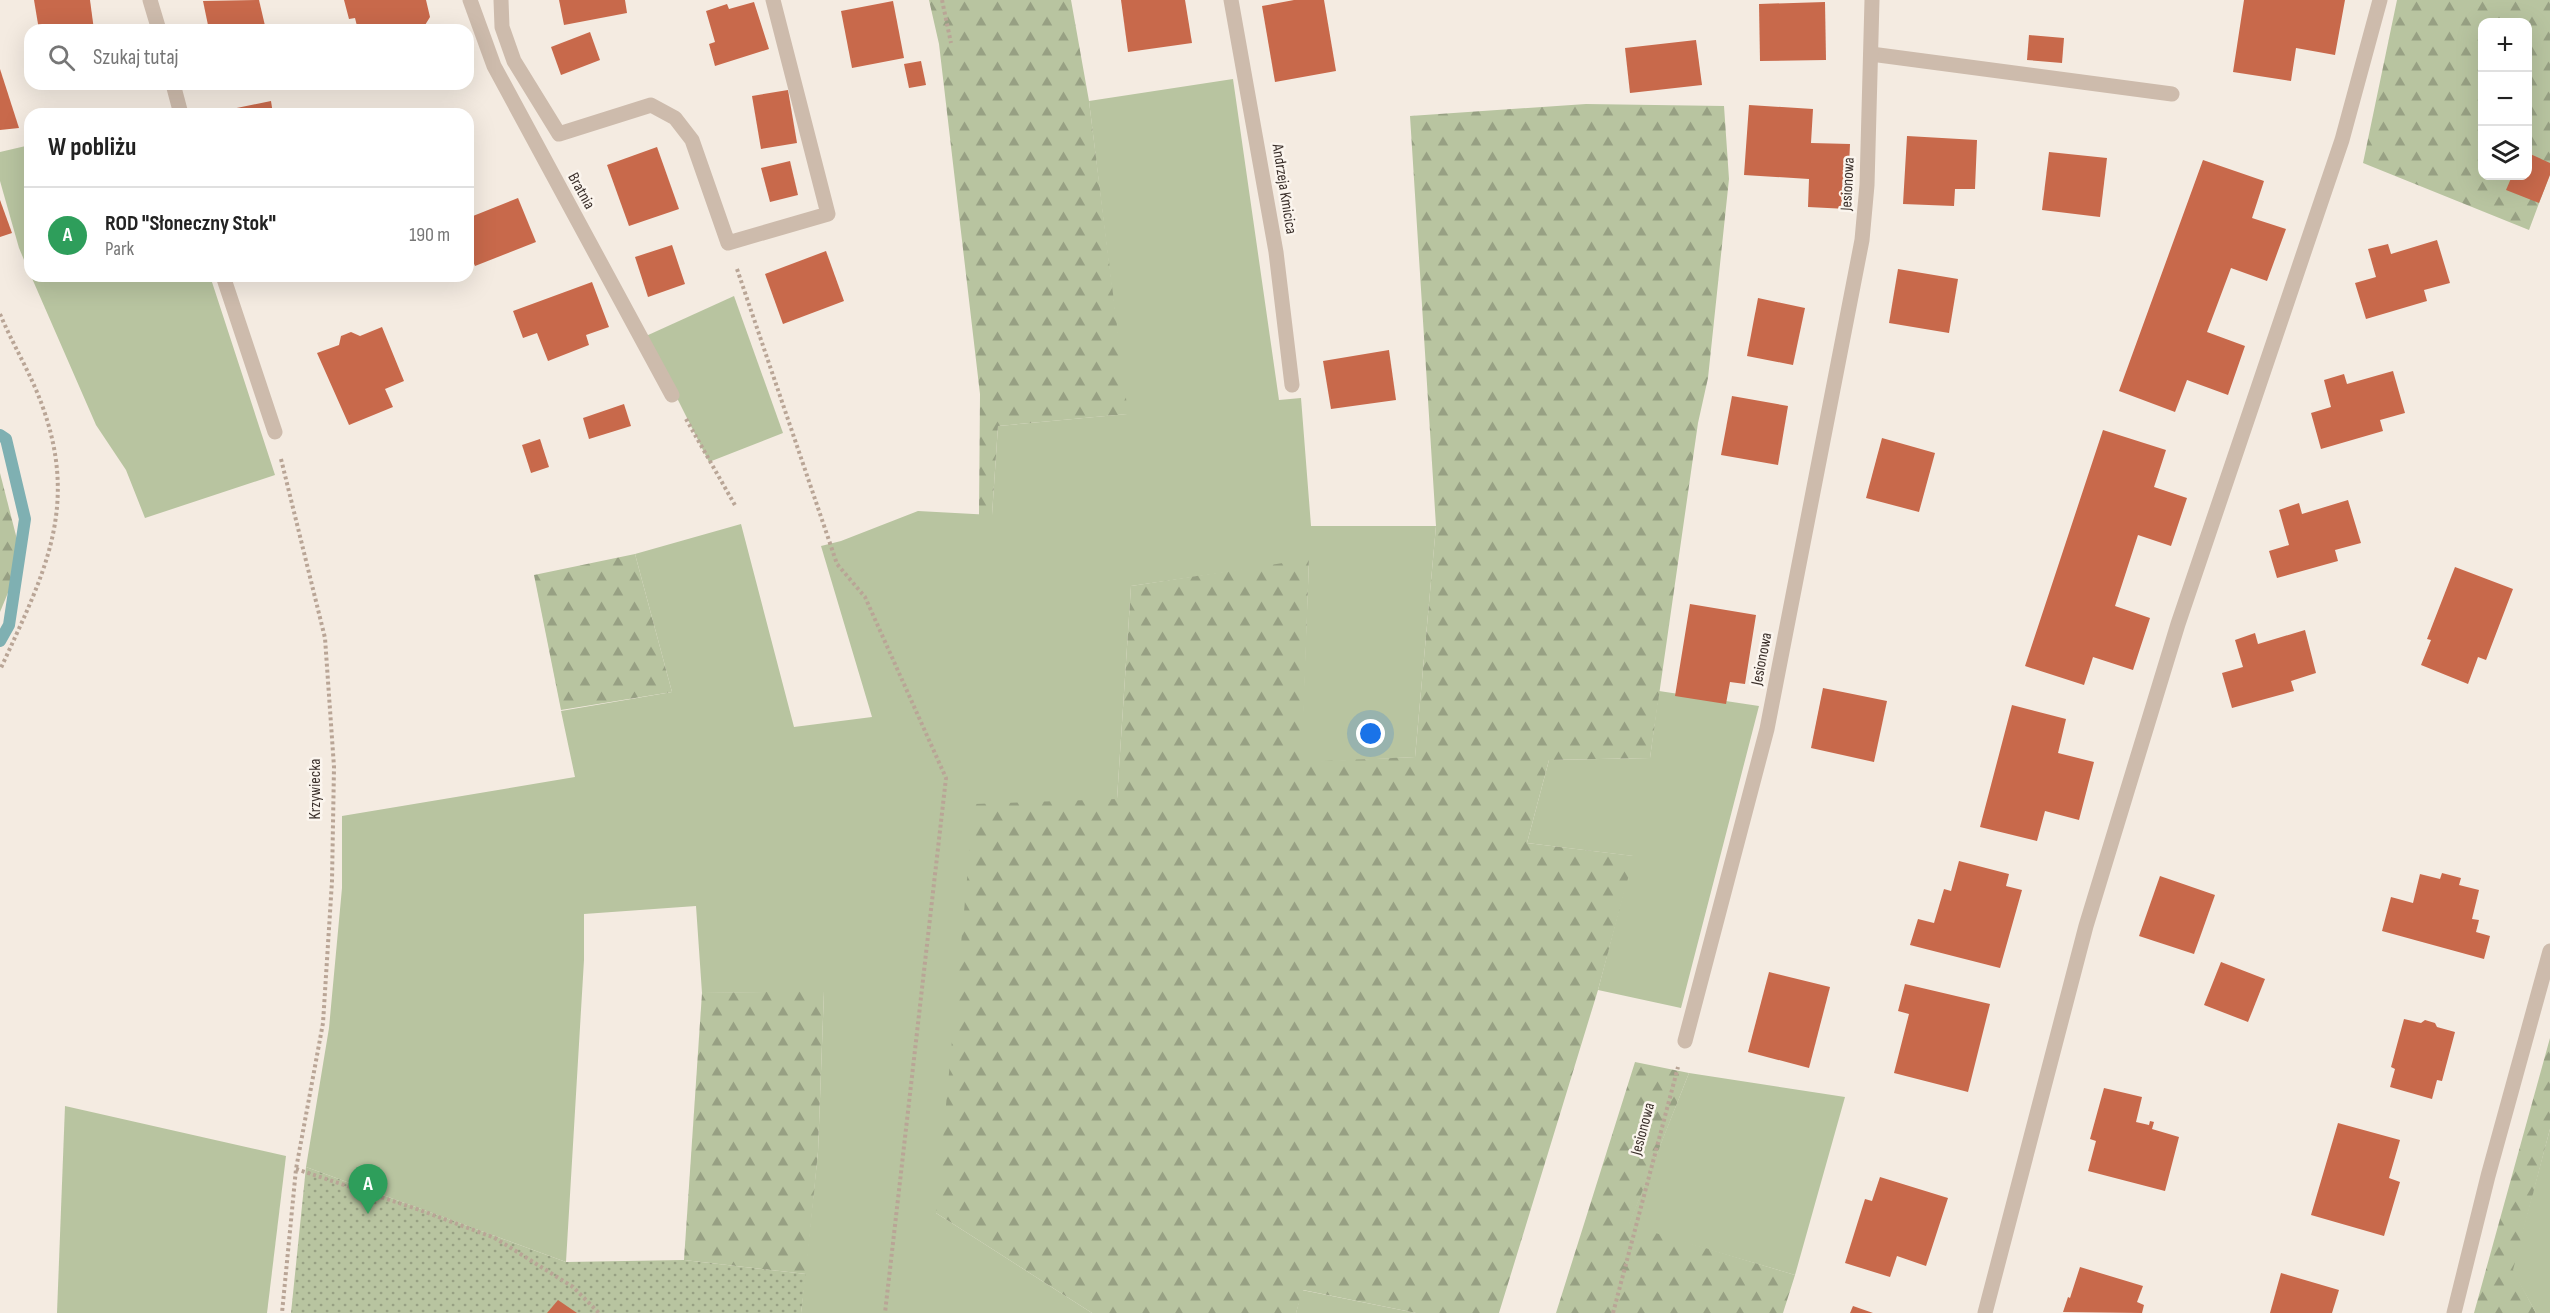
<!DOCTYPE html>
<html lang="pl">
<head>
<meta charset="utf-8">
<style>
	:root { --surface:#fff; --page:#f6f6f6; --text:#222; --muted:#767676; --line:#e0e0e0; --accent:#2563eb }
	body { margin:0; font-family:"Sofia Sans Condensed",sans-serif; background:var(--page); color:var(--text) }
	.controls { position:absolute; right:18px; top:18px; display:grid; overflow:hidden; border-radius:12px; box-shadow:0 6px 24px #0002 }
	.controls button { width:54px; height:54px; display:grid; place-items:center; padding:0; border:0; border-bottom:2px solid var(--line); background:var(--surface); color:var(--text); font:30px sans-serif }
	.you { position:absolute; left:1371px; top:734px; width:21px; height:21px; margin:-15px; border:4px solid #fff; border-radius:50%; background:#1a73e8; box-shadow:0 0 0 9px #1a73e833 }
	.badge { display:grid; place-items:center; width:39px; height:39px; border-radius:50%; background:var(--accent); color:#fff; font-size:20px; font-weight:700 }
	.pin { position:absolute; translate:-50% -50px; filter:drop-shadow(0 2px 3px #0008) }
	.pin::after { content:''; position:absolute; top:32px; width:21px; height:18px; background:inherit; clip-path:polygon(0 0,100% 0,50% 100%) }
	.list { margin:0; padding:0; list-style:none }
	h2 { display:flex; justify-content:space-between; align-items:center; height:78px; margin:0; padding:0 24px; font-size:26px }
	h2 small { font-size:20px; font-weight:400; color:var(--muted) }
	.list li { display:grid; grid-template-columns:39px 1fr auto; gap:18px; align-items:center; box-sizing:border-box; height:96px; padding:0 24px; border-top:2px solid var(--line) }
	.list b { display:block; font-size:22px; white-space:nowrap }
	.list p { margin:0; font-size:20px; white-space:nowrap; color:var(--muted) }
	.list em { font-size:20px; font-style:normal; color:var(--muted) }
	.icon { flex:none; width:33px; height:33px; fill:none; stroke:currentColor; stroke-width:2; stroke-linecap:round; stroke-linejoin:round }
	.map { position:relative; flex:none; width:2550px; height:1313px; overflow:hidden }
	.search { position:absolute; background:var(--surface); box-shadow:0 6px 24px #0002; left:24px; top:24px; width:450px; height:66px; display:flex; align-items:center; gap:15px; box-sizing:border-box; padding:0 21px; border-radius:18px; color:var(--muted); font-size:22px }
	.panel { position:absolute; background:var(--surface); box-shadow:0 6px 24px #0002; left:24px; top:108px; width:450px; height:174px; border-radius:18px }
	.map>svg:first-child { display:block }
	.grass { fill:#b8c4a0 }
	.forest { fill:url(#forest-firs); fill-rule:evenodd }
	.park { fill:url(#park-dots) }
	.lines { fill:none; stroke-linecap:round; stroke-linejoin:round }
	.stream { stroke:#7fb0b2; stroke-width:12 }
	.building { fill:#c8694b }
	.path { stroke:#b9a596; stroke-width:4; stroke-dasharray:3 3; stroke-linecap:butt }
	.lane { stroke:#cdbbac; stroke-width:15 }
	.street { stroke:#cdbbac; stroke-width:15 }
	.labels { text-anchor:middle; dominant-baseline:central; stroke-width:5; stroke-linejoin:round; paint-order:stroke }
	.street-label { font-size:16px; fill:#3b302b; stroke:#fbf5ee }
</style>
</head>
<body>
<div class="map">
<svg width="2550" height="1313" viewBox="0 0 2550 1313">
	<defs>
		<pattern id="forest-firs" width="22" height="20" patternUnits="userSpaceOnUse" patternTransform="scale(1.5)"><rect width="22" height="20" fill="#b8c4a0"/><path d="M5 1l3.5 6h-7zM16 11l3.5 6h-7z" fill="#97a083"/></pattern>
		<pattern id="park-dots" width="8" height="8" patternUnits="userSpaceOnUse" patternTransform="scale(1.5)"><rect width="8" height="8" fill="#b8c4a0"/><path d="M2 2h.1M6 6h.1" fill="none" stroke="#97a083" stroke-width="1.8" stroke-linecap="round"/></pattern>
	</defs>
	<rect width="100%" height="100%" fill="#f4ebe1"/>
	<g class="grass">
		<path d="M1233,79L1279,400L1301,398L1311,526H1436L1415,757L1301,763L1309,560L1131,586L1117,799L936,1213L1092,1313H801L818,1152L824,992L702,993L696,906L584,914V960L566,1262L306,1167L329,1028L342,888V816L575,777L561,711L672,692L635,554L741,524L794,727L872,717L821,546L841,541L918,511L992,515L998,426L1127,414L1089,101Z"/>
		<path d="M30,145V274L19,248L0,181V152Z"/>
		<path d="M31,276H210L275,475L145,518L126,470L96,425Z"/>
		<path d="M734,296L783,433L709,462L646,336Z"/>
		<path d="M1659,691L1759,706L1681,1008L1598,990L1633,856L1527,843L1549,760L1650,758Z"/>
		<path d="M1689,1073L1845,1097L1795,1275L1628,1226Z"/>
		<path d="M65,1106L286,1156L267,1313H57Z"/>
		<path d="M2550,1129V1313H2536L2512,1270Z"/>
		<path d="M1302,1290L1416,1313H1296Z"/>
	</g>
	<g class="forest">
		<path d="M929,0H1071L1089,101L1128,414L998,426L992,515H979L980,394L939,44Z"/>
		<path d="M2397,0H2550V174L2529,230L2363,163ZM2482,22H2528V176H2482Z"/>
		<path d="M1586,104L1724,106L1729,179L1708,378L1698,423L1650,758L1549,760L1527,843L1634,856L1598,990L1499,1313H1416L1303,1290L1296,1313H1092L936,1213L974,804L1117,799L1131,586L1309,559L1302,762L1415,757L1436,526L1410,116Z"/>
		<path d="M0,473L22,559L0,612Z"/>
		<path d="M635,554L672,692L561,710L534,575Z"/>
		<path d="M824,991L818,1152L806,1274L684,1260L702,993Z"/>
		<path d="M2550,1038V1129L2513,1270L2536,1313H2474Z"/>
		<path d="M1635,1062L1689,1073L1629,1225L1795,1275L1783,1313H1556Z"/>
	</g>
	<path class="park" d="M306,1167L566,1262L684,1260L806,1274L801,1313H291Z"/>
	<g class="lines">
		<path class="stream" d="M0,435L6,439L25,519L9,625L0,641"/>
	</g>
	<g class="building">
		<path d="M34,0H90L94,30H39Z"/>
		<path d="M259,0L266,30H209L203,1Z"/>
		<path d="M344,0H426L430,17L422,30H358L355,18L349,19Z"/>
		<path d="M559,0H625L627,13L564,25Z"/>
		<path d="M1121,0H1185L1192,43L1128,52Z"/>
		<path d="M1294,0H1324L1336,71L1275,82L1262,6Z"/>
		<path d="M2244,0H2345L2335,55L2296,48L2291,81L2233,72Z"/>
		<path d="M893,1L904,58L852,68L841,11Z"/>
		<path d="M754,2L769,49L715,66L709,44L715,42L706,11L727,4L729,9Z"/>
		<path d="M1825,2L1826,60L1760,61L1759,4Z"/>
		<path d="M590,32L600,60L561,75L551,47Z"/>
		<path d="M2029,35L2064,38L2062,63L2027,60Z"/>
		<path d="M1696,40L1702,85L1630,93L1625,48Z"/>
		<path d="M921,61L926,85L909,88L904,64Z"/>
		<path d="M0,69L19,128L0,130Z"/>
		<path d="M788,90L797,143L761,149L752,96Z"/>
		<path d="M271,101L273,114H228L227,110Z"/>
		<path d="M1749,105L1813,109L1811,143L1850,144L1847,209L1808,207L1809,179L1744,175Z"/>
		<path d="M1907,136L1977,140L1975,189H1955L1954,206L1903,204Z"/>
		<path d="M657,147L679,209L629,226L607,165Z"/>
		<path d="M2049,152L2107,158L2100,217L2042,210Z"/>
		<path d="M2528,153L2550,163V175L2539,203L2506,190L2512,176H2528Z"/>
		<path d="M2203,160L2264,181L2252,218L2286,229L2267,281L2231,268L2207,332L2245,346L2228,395L2187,380L2175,412L2119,391Z"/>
		<path d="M790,161L798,195L770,202L761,168Z"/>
		<path d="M518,198L536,242L475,266L468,250V218Z"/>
		<path d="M0,200L12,233L0,237Z"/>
		<path d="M2437,240L2450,283L2424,290L2427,301L2366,319L2355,283L2376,277L2368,249L2388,244L2391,254Z"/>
		<path d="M672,245L685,284L648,297L635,257Z"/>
		<path d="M826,251L844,301L783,324L765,274Z"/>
		<path d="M1898,269L1958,279L1949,333L1889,323Z"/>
		<path d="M592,282L609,327L586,335L589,345L548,361L537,333L523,338L513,311Z"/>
		<path d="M1758,298L1805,308L1793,365L1747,356Z"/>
		<path d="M382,327L404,381L385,389L393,407L349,425L317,353L339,345L341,336L351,332L360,336Z"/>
		<path d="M1389,350L1396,400L1331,409L1323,361Z"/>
		<path d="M2393,371L2405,413L2380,420L2383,431L2321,449L2311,413L2331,407L2324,380L2344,374L2347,384Z"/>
		<path d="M1732,396L1788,406L1778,465L1721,455Z"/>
		<path d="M624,404L631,426L589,439L583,418Z"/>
		<path d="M2103,430L2166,450L2154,487L2187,498L2171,546L2138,535L2115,606L2150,618L2133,670L2093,657L2084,685L2025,666Z"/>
		<path d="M1882,438L1935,453L1919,512L1866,498Z"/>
		<path d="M540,439L549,467L531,473L522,445Z"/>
		<path d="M2348,500L2361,543L2335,550L2338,561L2277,578L2269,551L2289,545L2279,510L2299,503L2302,514Z"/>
		<path d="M2455,567L2513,589L2486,660L2478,657L2468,684L2421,665L2431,640L2427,639Z"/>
		<path d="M1690,604L1756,615L1745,684L1730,682L1726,704L1675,696Z"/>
		<path d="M2305,630L2316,673L2291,681L2294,691L2232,708L2222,673L2243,667L2235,640L2255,633L2258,644Z"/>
		<path d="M1823,688L1887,701L1874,762L1811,748Z"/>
		<path d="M2012,705L2066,719L2058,753L2094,762L2079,820L2045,811L2037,841L1980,827Z"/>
		<path d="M1959,861L2009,874L2006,886L2022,890L2000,968L1910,945L1918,919L1934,923L1944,889L1951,891Z"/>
		<path d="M2442,873L2461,878L2459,885L2479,890L2472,919L2479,920L2476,932L2490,936L2484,959L2382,931L2391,897L2413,903L2420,874L2440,879Z"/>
		<path d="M2160,876L2215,895L2194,954L2139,936Z"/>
		<path d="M2221,962L2265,979L2248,1022L2204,1005Z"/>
		<path d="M1769,972L1830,987L1809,1068L1748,1052Z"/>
		<path d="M1905,984L1990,1004L1968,1092L1894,1073L1909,1014L1898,1011Z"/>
		<path d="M2404,1019L2421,1023L2425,1020L2435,1023L2437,1027L2455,1032L2442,1081L2437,1080L2432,1099L2390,1087L2395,1069L2391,1067Z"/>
		<path d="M2104,1088L2142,1097L2136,1122L2149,1125L2150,1121L2154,1122L2152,1129L2179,1137L2165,1191L2088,1171L2096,1141L2090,1139Z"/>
		<path d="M2338,1123L2400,1140L2389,1178L2400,1182L2384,1236L2311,1215Z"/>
		<path d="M1880,1177L1948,1198L1926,1266L1897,1256L1890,1277L1845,1263L1865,1199L1872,1201Z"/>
		<path d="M2080,1267L2143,1286L2137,1302L2144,1305L2142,1313L2063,1312L2068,1297L2070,1298Z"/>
		<path d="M2281,1273L2339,1290L2332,1313H2270Z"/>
		<path d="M558,1300L577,1313H547Z"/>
		<path d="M1853,1306L1873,1313H1850Z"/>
	</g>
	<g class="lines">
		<g class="path">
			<path d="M942,0L951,43"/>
			<path d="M737,269L837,564L865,597L946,778L885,1313"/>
			<path d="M0,314C13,345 31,374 42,405C80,509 43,576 0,670"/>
			<path d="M686,419L736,507"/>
			<path d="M281,459L325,638L334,767L332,881L323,1023L296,1169L282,1313"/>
			<path d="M296,1169L417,1209L495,1238L573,1287L599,1313"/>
			<path d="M1613,1313L1678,1067"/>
		</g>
		<g class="lane">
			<path d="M470,0L494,66L672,395"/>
			<path d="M501,0L502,27L514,61L559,134L651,105L675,118L692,140L728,243L828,214L773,0"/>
			<path d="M1871,54L2172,94"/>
		</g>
		<g class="street">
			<path d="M150,0L159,30"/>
			<path d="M1231,0L1276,252L1292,385"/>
			<path d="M173,84L181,114"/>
			<path d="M223,276L275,432"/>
			<path d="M1685,1041L1767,729L1862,240L1867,185L1872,0"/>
			<path d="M1985,1313L2086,926L2178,624L2342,140L2380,0"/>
			<path d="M2454,1313L2488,1176L2550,951"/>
		</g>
	</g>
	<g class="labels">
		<g class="street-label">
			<text transform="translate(1848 184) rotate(-87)">Jesionowa</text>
			<text transform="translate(1284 189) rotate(81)">Andrzeja Kmicica</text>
			<text transform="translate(581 191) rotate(61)">Bratnia</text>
			<text transform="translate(1762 659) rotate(-79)">Jesionowa</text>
			<text transform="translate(315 789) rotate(-90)">Krzywiecka</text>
			<text transform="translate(1643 1129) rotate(-75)">Jesionowa</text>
		</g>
	</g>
</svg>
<div class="controls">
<button>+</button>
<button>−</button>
<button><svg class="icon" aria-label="layers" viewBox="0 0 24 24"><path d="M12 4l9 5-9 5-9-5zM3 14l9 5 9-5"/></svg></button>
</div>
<div class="you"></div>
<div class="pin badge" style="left:368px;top:1214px;background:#2e9e5b">A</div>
<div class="search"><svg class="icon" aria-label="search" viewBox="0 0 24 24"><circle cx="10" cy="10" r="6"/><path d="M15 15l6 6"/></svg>Szukaj tutaj</div>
<section class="panel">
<h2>W pobliżu<small></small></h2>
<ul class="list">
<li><span class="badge" style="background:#2e9e5b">A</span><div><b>ROD &quot;Słoneczny Stok&quot;</b><p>Park</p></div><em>190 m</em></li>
</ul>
</section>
</div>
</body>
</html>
